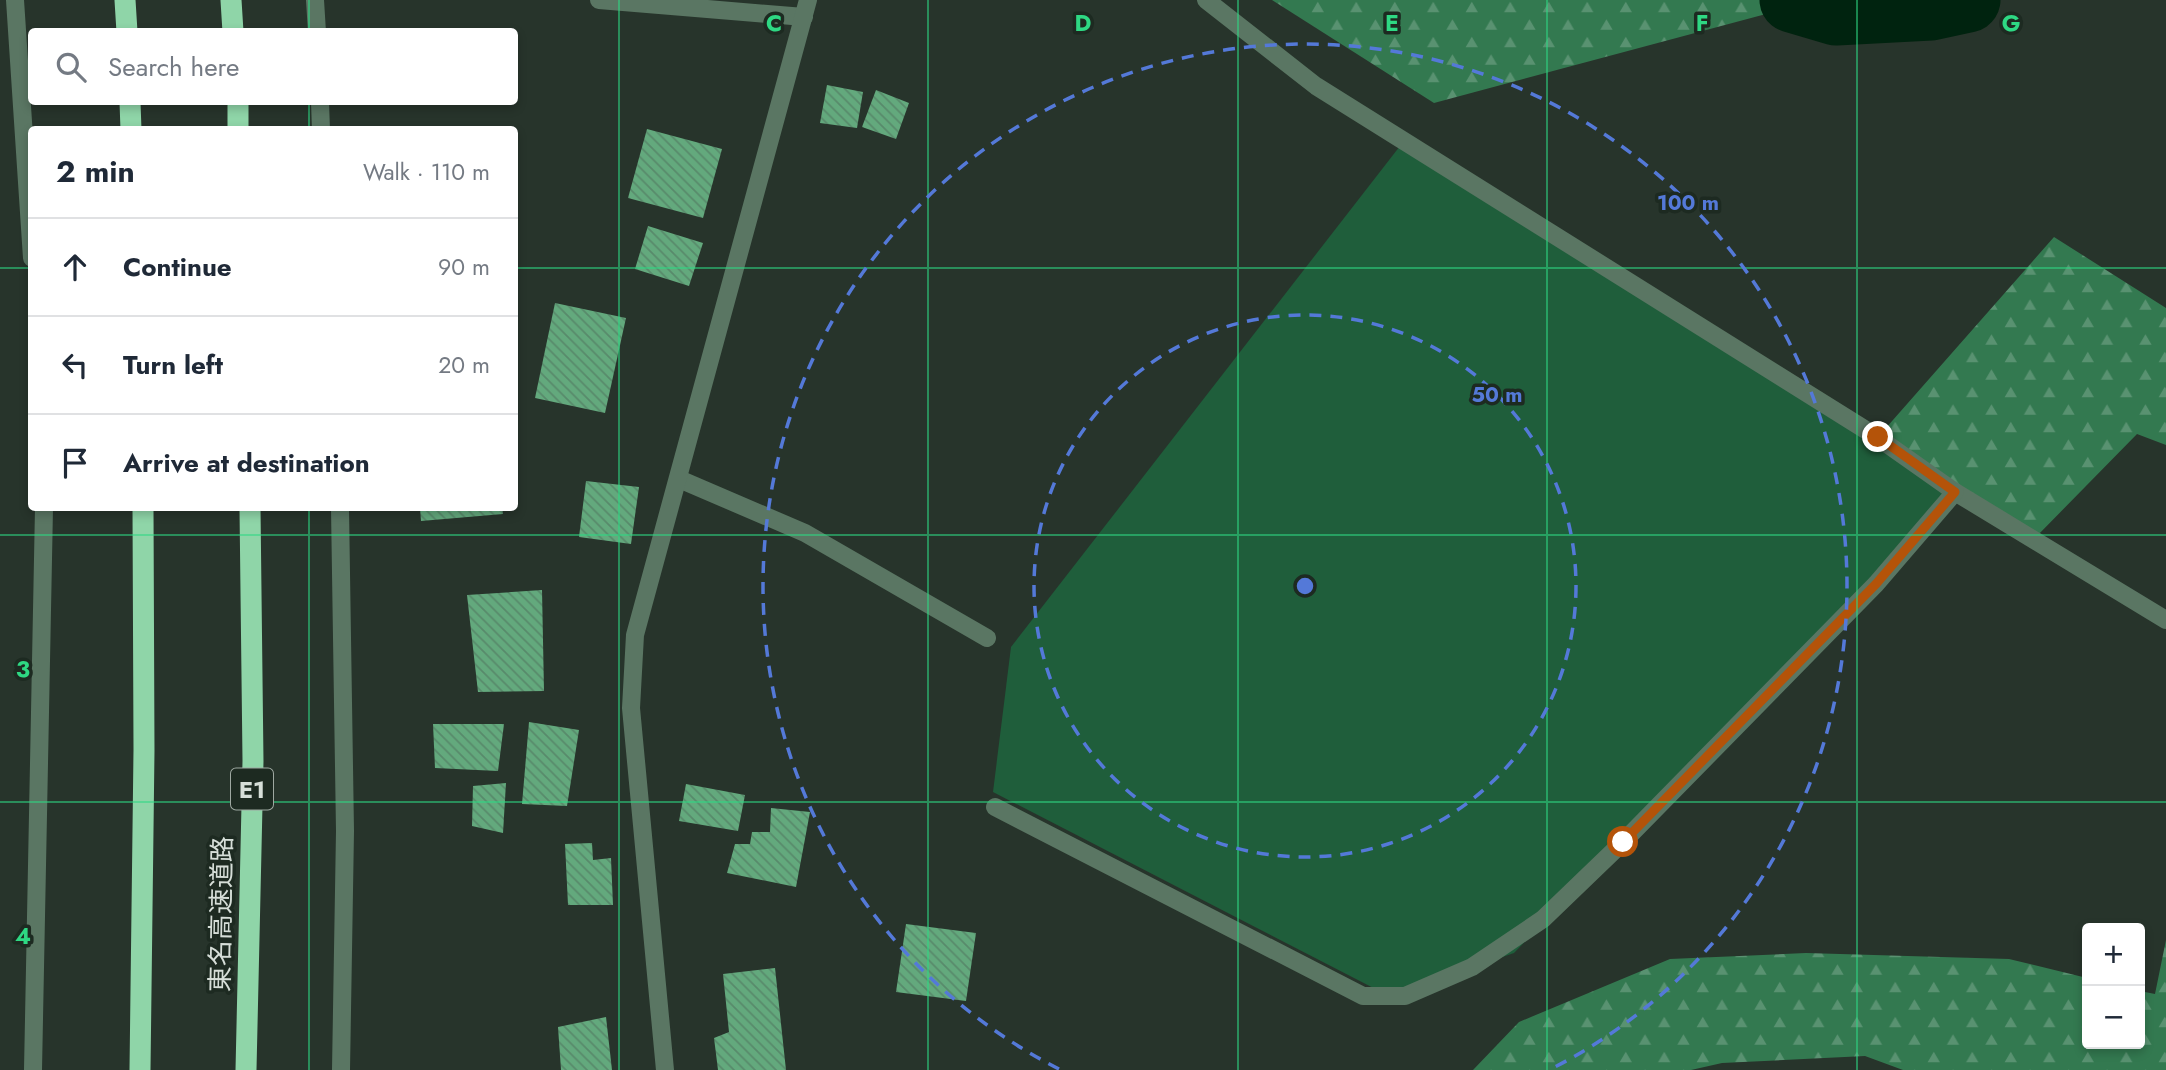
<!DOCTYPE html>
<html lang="en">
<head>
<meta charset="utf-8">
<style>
	:root { --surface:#fff; --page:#f2f2f3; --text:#1f2937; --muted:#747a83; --line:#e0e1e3 }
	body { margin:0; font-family:Jost,"Noto Sans JP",sans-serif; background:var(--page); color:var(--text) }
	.controls { position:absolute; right:21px; bottom:21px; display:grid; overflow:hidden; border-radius:7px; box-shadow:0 4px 10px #0003 }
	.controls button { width:63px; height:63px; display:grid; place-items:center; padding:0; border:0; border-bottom:2px solid var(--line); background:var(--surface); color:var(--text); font:35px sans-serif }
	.stop { position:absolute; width:21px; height:21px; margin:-16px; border:5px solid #b45309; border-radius:50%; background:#fff }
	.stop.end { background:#b45309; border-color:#fff; box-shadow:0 2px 7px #0008 }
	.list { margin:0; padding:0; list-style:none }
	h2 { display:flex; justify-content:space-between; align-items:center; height:91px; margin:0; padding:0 28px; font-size:30px }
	h2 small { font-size:23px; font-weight:400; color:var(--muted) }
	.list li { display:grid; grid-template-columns:46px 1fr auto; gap:21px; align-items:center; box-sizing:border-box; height:98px; padding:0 28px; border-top:2px solid var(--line) }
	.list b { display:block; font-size:26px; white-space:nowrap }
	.list em { font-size:23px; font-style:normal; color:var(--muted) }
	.icon { flex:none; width:38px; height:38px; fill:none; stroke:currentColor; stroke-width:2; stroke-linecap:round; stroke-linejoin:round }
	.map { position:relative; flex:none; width:2166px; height:1070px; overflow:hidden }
	.search { position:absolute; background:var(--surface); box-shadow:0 4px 10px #0003; left:28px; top:28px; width:490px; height:77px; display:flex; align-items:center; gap:18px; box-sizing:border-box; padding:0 24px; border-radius:7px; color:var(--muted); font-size:26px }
	.panel { position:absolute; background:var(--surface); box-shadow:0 4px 10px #0003; left:28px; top:126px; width:490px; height:385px; border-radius:7px }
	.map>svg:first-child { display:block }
	.grass { fill:#1f5e3b }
	.forest { fill:url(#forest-firs) }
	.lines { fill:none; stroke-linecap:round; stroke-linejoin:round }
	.river { stroke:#00230f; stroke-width:65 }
	.building { fill:url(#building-back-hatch) }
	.minor { stroke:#5a7663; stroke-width:18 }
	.highway { stroke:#8fd5a8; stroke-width:21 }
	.route { stroke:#b45309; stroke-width:9 }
	.grid { fill:none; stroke:#2ed883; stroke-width:2; stroke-opacity:0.55 }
	.ring { fill:none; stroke:#5479d8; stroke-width:3.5; stroke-dasharray:12 9 }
	.labels { text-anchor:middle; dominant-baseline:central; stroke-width:7; stroke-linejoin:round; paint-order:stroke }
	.shield { fill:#1d2a21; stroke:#9ea8a1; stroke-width:2 }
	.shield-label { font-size:24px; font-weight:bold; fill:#d6ded8 }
	.street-label { font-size:26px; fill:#d6ded8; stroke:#1d2a21 }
	.grid-label { font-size:23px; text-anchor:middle; font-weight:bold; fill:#2ed883; stroke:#1d2a21; stroke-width:7; stroke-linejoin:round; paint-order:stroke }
	.centre { fill:#5479d8; stroke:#1d2a21; stroke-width:3.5 }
	.ring-label { font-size:21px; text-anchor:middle; font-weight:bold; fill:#5479d8; stroke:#1d2a21; stroke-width:7; stroke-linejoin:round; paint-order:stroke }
</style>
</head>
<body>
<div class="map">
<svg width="2166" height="1070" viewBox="0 0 2166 1070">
	<defs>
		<pattern id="forest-firs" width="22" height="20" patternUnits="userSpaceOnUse" patternTransform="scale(1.75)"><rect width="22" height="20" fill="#337950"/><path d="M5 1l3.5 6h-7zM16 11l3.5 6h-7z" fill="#599271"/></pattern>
		<pattern id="building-back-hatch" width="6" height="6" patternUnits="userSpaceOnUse" patternTransform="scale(1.75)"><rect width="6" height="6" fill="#63a97d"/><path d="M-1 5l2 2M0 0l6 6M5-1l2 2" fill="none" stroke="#588a6b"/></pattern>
	</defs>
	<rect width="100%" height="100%" fill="#27342b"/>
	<path class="grass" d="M1400,146L1955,492L1514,953L1389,996L993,792L1011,647Z"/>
	<g class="forest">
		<path d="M1272,0H1818L1434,103Z"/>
		<path d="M2054,237L2166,308V445L2137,434L2034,539L1878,437Z"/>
		<path d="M2166,940V1070H1903L1865,1056L1722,1063L1691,1070H1473L1519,1022L1670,959L1806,953L2009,959L2087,978V1044H2140V991L2155,994Z"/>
	</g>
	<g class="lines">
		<path class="river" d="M1792,0L1836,13L1931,8L1968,0"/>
	</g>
	<g class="building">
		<path d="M827,85L863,92L857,128L820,123Z"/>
		<path d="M876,90L909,103L896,139L862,127Z"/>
		<path d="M647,129L722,149L703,218L628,198Z"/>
		<path d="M648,226L703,243L689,286L635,269Z"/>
		<path d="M555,303L626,318L605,413L535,398Z"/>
		<path d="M586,481L639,487L631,544L579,537Z"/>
		<path d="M420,508H502L503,514L421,521Z"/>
		<path d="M542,590L544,691L478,692L467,595Z"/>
		<path d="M529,722L579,730L567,806L522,804Z"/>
		<path d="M433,724H504L498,771L435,768Z"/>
		<path d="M506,783L503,833L472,826L473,786Z"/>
		<path d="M686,784L745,795L738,831L679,821Z"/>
		<path d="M771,808L810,812L796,887L727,873L735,844H750L752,832H770Z"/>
		<path d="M592,843L593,860L611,858L613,905H568L565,844Z"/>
		<path d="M906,924L976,933L966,1001L896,992Z"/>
		<path d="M775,968L786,1070H718L714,1038L729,1032L723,974Z"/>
		<path d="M606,1017L612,1070H561L558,1027Z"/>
	</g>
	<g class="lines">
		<g class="minor">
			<path d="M15,0L32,258"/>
			<path d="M315,0L317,32"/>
			<path d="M599,0L804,17"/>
			<path d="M1206,0L1316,86L1877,437L1955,492L2166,620"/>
			<path d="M320,102L321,130"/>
			<path d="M679,479L805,533L987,638"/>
			<path d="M340,508L345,831L341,1070"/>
			<path d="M995,807L1363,996H1405L1472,967L1543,919L1623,842L1876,584L1955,492"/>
			<path d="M33,1070L44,508"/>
			<path d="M665,1070L631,708L635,635L808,0"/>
		</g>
		<g class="highway">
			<path d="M125,0L127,32"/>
			<path d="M231,0L233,32"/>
			<path d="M130,102L131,130"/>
			<path d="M238,102V130"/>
			<path d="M140,1070L144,750L143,508"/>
			<path d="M246,1070L253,761L250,508"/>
		</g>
	</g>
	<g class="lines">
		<path class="route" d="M1623,842L1876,584L1955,492L1878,437"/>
	</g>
	<path class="grid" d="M309,0V32M619,0V1070M928,0V1070M1238,0V1070M1547,0V1070M1857,0V1070M309,102V130M0,268H32M514,268H2166M309,508V1070M0,535H2166M0,802H2166"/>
	<g class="ring">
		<circle cx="1305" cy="586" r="271"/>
		<path d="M1059 1069A542 542 0 1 1 1551 1069"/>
	</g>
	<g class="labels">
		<rect class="shield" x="231" y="768.5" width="42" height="41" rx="5"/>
		<g class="shield-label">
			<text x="252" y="789">E1</text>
		</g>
		<g class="street-label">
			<text transform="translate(221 914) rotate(-89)">東名高速道路</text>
		</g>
	</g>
	<g class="grid-label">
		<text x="774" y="31">C</text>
		<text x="1083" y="31">D</text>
		<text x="1392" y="31">E</text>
		<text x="1702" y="31">F</text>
		<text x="2011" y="31">G</text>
		<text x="23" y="677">3</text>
		<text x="23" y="944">4</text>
	</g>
	<circle cx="1305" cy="586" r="10" class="centre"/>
	<g class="ring-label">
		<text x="1688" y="210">100 m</text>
		<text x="1497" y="402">50 m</text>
	</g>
</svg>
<div class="controls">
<button>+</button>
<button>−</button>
</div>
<div class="stop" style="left:1623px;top:842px"></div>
<div class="stop end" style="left:1878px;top:437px"></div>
<div class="search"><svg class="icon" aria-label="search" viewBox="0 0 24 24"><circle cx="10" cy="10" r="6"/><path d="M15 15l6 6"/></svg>Search here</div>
<section class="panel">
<h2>2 min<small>Walk · 110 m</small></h2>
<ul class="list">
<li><svg class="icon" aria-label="ahead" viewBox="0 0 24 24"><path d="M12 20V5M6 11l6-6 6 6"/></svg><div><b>Continue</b></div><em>90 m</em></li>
<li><svg class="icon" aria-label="left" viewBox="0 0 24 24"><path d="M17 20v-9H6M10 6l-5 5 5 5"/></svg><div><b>Turn left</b></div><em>20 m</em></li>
<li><svg class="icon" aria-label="arrive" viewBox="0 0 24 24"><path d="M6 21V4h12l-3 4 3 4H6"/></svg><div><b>Arrive at destination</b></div></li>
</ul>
</section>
</div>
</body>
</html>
